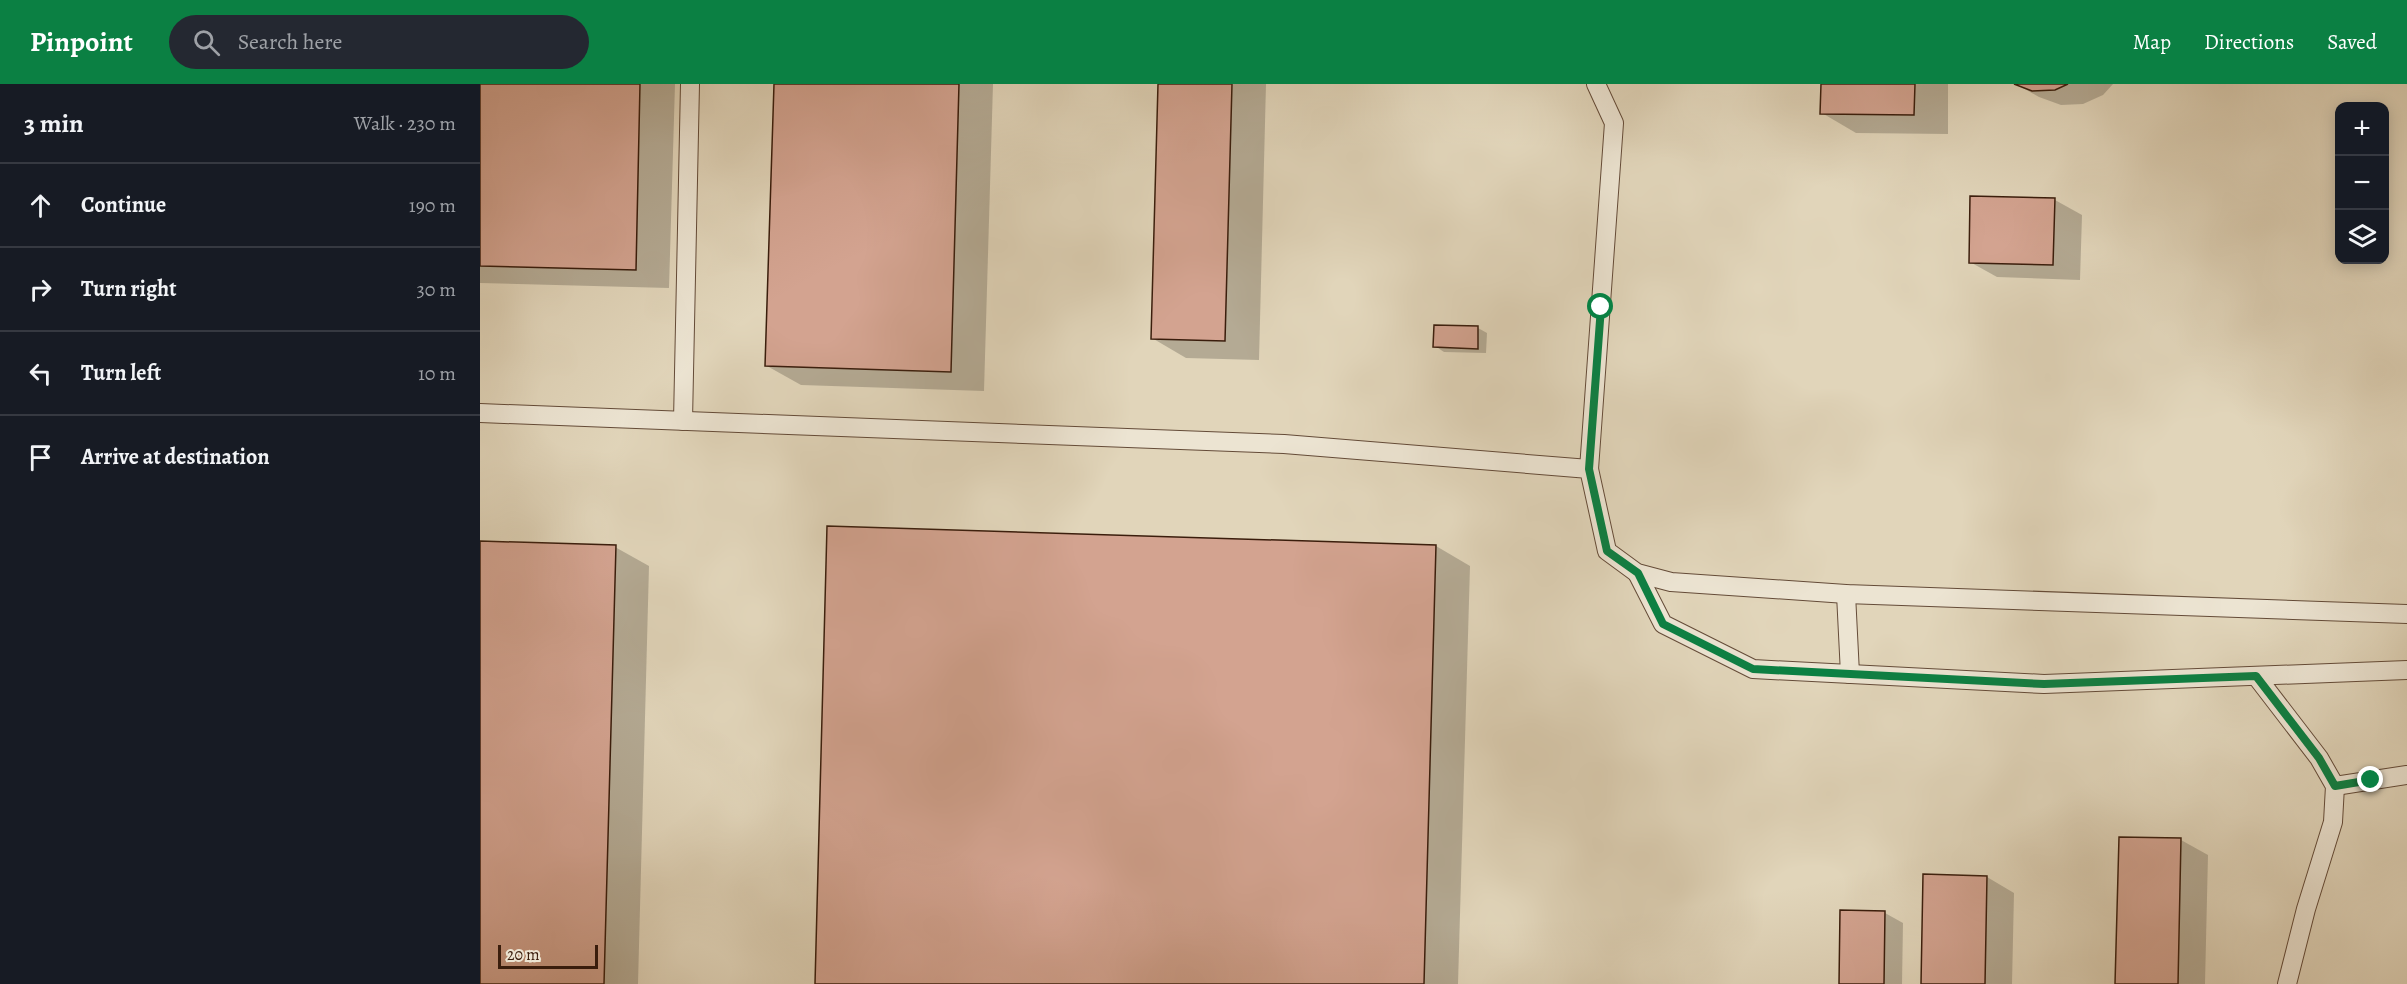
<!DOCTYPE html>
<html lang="en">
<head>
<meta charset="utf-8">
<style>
	:root { --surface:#171b24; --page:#242831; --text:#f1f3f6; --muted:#9ea1a6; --line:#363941; --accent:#0b8043 }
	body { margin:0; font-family:Alegreya,serif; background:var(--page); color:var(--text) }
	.controls { position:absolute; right:18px; top:18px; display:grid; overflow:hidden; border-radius:12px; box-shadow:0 3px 15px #0003 }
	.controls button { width:54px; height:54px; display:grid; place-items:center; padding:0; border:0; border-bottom:2px solid var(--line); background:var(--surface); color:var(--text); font:30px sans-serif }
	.scale { position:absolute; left:18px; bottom:15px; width:100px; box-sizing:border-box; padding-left:6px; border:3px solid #3a1d0c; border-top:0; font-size:16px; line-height:21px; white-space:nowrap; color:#3a1d0c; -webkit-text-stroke:4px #ece4d2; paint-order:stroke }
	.stop { position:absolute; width:18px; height:18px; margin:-14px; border:4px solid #0b8043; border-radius:50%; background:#fff }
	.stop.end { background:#0b8043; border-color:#fff; box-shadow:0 2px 6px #0008 }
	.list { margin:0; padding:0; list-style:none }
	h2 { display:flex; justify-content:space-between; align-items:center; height:78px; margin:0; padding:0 24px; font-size:26px }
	h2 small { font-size:20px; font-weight:400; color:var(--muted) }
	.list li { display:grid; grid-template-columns:39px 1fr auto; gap:18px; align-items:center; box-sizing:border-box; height:84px; padding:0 24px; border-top:2px solid var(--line) }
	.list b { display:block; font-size:22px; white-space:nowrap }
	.list em { font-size:20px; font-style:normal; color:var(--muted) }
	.icon { flex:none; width:33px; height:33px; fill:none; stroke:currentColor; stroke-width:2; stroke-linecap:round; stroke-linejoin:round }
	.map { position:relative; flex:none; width:1927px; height:900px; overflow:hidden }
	header { display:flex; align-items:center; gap:36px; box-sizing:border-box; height:84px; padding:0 30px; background:var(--accent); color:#fff }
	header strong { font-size:28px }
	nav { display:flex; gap:33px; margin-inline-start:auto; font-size:21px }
	.search { width:420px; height:54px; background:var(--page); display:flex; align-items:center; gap:15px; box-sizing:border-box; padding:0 21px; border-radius:33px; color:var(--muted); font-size:22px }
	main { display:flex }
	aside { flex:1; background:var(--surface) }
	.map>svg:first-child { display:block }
	.shadow { fill:#0003 }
	.building { fill:#d3a390; stroke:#3a1d0c; stroke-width:1.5 }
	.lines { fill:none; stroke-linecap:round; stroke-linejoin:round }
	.service-casing { stroke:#644b38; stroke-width:20 }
	.service { stroke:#ece4d2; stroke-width:18 }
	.route { stroke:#0b8043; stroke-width:8 }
</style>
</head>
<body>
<header>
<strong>Pinpoint</strong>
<div class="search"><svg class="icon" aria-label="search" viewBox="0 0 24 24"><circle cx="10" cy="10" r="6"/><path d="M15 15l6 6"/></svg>Search here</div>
<nav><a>Map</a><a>Directions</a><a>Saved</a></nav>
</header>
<main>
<aside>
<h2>3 min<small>Walk · 230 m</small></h2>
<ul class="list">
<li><svg class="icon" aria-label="ahead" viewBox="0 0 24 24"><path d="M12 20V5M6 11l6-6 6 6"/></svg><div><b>Continue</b></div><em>190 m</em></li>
<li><svg class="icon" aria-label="right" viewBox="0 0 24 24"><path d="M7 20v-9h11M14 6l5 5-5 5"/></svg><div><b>Turn right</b></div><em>30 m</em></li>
<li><svg class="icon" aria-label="left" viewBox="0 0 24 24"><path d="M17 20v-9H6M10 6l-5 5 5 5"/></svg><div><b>Turn left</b></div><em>10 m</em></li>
<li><svg class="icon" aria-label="arrive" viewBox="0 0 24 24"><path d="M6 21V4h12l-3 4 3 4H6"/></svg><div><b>Arrive at destination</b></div></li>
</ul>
</aside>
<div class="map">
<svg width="1927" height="900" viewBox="0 0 1927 900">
	<rect width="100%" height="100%" fill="#e1d5ba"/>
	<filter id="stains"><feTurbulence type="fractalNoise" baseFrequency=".00333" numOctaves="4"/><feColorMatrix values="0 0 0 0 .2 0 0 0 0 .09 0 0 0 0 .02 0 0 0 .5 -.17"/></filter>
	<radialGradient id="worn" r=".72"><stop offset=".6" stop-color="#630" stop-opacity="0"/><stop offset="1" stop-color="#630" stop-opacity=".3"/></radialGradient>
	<g class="shadow">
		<path d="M0,0H195L189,204L0,199Z"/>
		<path d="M295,0H513L504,307L321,301L287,282Z"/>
		<path d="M679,0H786L779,276L706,274L672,254Z"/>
		<path d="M1342,0H1468V50L1376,49L1342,29Z"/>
		<path d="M1536,0H1633L1623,11L1603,20L1581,21L1559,13Z"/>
		<path d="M1575,116L1602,131L1600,196L1517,193L1490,178Z"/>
		<path d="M998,244L1007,249L1006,269L964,268L955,262Z"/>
		<path d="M0,459L135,463L169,482L158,900H0Z"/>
		<path d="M956,462L990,482L978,900H336Z"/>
		<path d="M1641,754L1701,756L1728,771L1725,900H1637Z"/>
		<path d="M1507,793L1534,809L1532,900H1442Z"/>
		<path d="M1405,829L1423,839L1422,900H1360Z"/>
	</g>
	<g class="building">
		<path d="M0,0H160L156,186L0,182Z"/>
		<path d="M294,0H479L471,288L285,282Z"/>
		<path d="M678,0H752L745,257L671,255Z"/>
		<path d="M1341,0H1435L1434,31L1340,30Z"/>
		<path d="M1534,0H1588L1575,6L1552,7Z"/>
		<path d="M1490,112L1575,114L1573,181L1489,179Z"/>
		<path d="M954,241L998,242V265L953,263Z"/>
		<path d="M347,442L956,461L944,900H335Z"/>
		<path d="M0,457L136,461L124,900H0Z"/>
		<path d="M1639,753L1701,754L1698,900H1635Z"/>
		<path d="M1443,790L1507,792L1505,900H1441Z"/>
		<path d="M1360,826L1405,827L1404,900H1359Z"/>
	</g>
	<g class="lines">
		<g class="service-casing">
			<g id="service">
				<path d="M0,329L804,360L1109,385L1127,467L1157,489L1191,498L1366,510L1927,530"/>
				<path d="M203,337L210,0"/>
				<path d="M1109,385L1134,39L1116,0"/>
				<path d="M1157,489L1183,540L1273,585L1564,600L1927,586"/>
				<path d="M1366,510L1370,590"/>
				<path d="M1776,592L1839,674L1855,702L1853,738L1826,825L1807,900"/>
				<path d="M1855,702L1927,691"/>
			</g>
		</g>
		<use href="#service" class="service"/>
	</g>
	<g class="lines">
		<path class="route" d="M1121,223L1109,385L1127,467L1158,489L1183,540L1273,585L1564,600L1776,592L1839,674L1855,702L1891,696"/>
	</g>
	<rect width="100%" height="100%" filter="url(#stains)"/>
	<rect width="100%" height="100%" fill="url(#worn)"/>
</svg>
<div class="controls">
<button>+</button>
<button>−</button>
<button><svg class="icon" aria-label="layers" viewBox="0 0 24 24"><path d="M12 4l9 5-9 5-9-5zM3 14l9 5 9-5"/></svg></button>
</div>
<div class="scale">20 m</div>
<div class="stop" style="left:1121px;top:223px"></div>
<div class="stop end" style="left:1891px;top:696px"></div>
</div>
</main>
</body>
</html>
